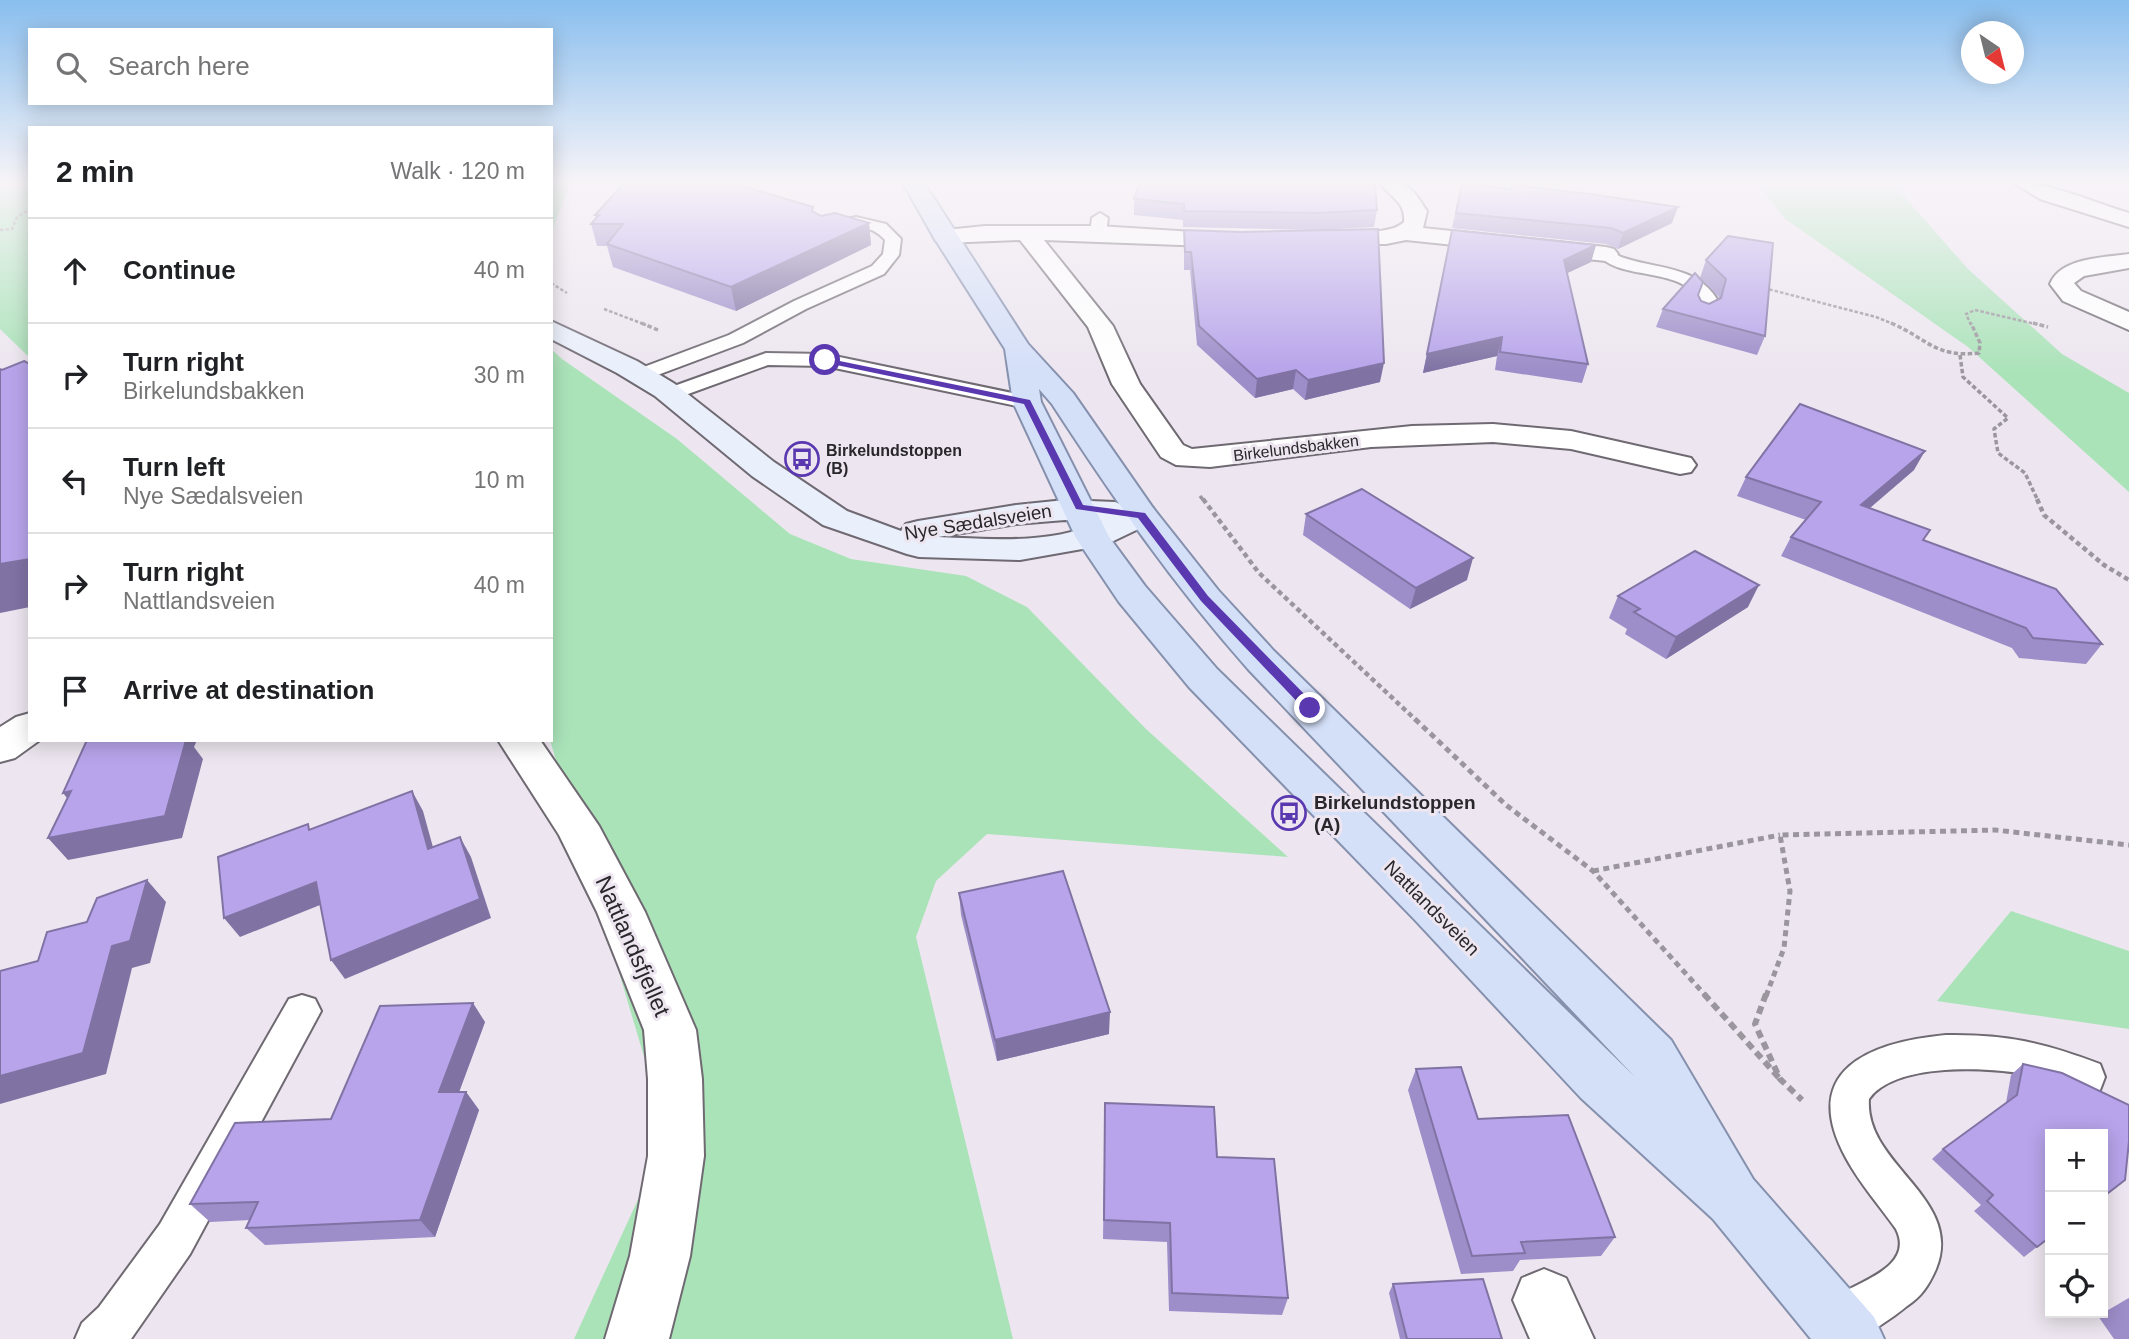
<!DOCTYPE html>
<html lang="en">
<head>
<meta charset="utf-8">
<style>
	:root { --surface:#fff; --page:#f6f6f6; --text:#202124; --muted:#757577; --line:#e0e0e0 }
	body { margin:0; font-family:Arial,sans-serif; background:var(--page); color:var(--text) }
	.controls { position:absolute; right:21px; bottom:21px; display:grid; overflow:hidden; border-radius:0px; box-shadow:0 4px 18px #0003 }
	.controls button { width:63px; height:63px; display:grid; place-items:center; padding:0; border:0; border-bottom:2px solid var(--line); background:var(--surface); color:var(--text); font:35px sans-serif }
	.compass { position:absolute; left:1961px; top:21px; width:63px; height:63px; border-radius:50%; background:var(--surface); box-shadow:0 4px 18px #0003; rotate:145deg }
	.stop { position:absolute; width:21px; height:21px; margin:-16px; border:5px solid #5938b0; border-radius:50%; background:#fff }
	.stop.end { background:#5938b0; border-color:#fff; box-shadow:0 2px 7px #0008 }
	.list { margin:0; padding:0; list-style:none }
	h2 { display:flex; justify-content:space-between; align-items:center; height:91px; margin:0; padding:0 28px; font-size:30px }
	h2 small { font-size:23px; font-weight:400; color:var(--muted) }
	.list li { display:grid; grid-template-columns:46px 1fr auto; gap:21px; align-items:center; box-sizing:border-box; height:105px; padding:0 28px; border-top:2px solid var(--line) }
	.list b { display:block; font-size:26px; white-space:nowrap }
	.list p { margin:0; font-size:23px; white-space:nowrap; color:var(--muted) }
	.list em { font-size:23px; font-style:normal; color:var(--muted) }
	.icon { flex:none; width:38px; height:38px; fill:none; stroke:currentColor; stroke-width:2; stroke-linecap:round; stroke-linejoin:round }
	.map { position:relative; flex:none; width:2129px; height:1339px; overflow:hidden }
	.search { position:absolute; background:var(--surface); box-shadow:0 4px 18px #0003; left:28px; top:28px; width:525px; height:77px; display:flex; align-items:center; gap:18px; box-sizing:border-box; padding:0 24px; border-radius:0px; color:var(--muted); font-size:26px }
	.panel { position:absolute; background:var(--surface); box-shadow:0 4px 18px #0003; left:28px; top:126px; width:525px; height:616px; border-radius:0px }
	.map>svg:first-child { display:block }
	.green { fill:#abe3b9 }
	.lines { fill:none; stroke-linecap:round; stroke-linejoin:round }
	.service-casing { stroke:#6f6972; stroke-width:4 }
	.minor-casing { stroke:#6f6972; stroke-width:4 }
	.tertiary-casing { stroke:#6f6972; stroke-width:4 }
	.secondary-casing { stroke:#6f6972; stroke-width:4 }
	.primary-casing { stroke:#8590ad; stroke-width:4 }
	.path-far4 { stroke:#9b969e; stroke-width:2.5; stroke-dasharray:3.5 2; stroke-linecap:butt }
	.path-far3 { stroke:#9b969e; stroke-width:3.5; stroke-dasharray:4.5 2.5; stroke-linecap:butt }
	.path-far2 { stroke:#9b969e; stroke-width:4.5; stroke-dasharray:5 3.5; stroke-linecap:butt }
	.path-far1 { stroke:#9b969e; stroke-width:5; stroke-dasharray:6 4.5; stroke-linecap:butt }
	.path { stroke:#9b969e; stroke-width:6; stroke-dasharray:8 5; stroke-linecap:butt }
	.service { fill:#fff; fill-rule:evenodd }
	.minor { fill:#fff; fill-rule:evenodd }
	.tertiary { fill:#fff; fill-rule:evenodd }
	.secondary { fill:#e9effb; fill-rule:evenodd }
	.primary { fill:#d4dff8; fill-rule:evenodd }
	.wall { fill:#9d8dc9 }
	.shaded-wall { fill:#8073a4 }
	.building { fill:#b7a4ea; stroke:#8073a4; stroke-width:2 }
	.route { fill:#5938b0 }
	.labels { text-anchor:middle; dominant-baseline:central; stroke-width:6; stroke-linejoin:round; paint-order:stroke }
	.far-street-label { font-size:16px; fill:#29272b; stroke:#ede6f0 }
	.far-poi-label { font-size:16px; font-weight:bold; fill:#29272b; stroke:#ede6f0; text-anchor:start }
	.street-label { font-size:19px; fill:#29272b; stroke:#ede6f0 }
	.poi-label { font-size:19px; font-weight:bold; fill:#29272b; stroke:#ede6f0; text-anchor:start }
	.near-street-label { font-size:23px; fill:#29272b; stroke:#ede6f0 }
</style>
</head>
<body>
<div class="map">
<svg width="2129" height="1339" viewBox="0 0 2129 1339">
	<rect width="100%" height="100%" fill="#ede6f0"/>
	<g class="green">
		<path d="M0,183H30V358L0,329Z"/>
		<path d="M551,183H570L551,233Z"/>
		<path d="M1757,183H1892L1968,269L2062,354L2129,393V492L1968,347L1784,218Z"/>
		<path d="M551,349L562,359L677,439L790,534L851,559L966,576L1027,607L1146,729L1288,857L987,834L936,881L916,937L1013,1339H574L651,1171L664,1124L550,740Z"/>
		<path d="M2011,911L2129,951V1029L1937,1001Z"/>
	</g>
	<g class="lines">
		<g class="service-casing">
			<g id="service">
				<path d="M1100,213L1108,218L1106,233L1098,238L1090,233L1092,218Z"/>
				<path d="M856,217L886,224L901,239L899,255L884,274L806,309L743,343L647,379H633L630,375L633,371L729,335L794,301L872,266L883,254L885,240C868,221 852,229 831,234L823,229L834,222Z"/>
				<path d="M1606,249C1612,250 1615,254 1621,257C1654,269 1696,265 1717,299L1712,314L1703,320L1696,318L1694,314L1699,299C1679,266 1618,281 1598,254Z"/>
				<path d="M766,353L825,354L1027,396L1034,398L1037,402L1034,406L1027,408L825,366L768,365L677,398H663L660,394L663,390Z"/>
				<path d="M302,995L315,999L321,1011L190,1254L131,1339H75L82,1323L99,1307L160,1224L289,999Z"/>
				<path d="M1946,1035C2007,1034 2044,1043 2100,1064L2105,1077L2100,1090L2086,1095C2068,1088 2049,1079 2030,1075C1991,1067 1895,1062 1869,1099C1864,1165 1965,1198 1936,1269C1929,1285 1922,1296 1907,1306C1895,1316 1867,1336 1852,1339C1844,1339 1834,1339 1825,1339L1816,1322C1818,1318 1820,1310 1823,1306C1840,1285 1918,1273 1896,1229C1879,1205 1860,1184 1846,1158C1798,1070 1870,1042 1946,1035Z"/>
			</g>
		</g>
		<g class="minor-casing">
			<g id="minor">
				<path d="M1380,183C1411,183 1410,186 1427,211L1423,228L1606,247L1614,249L1618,254L1614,259L1606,261L1406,240L1386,244H1319L1316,239L1319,234C1342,228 1388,238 1404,222C1406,202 1391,198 1380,183Z"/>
				<path d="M2014,183C2053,183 2092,202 2129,213V227L2040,199Z"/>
				<path d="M985,226H1098L1243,235L1246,240L1243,245L1235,247L1044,240L1113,326L1140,384L1183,445L1192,449L1412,426L1493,424L1571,431L1691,458L1696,465L1691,472L1680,474L1571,449L1493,442L1371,447L1210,467L1176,465L1161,457L1112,384L1088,327L1020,240L944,243L936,241L933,236L936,231Z"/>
				<path d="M2129,254V268L2084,276L2074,283L2081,291L2129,312V330L2063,301L2050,284C2061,257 2103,258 2129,254Z"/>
				<path d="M1544,1269L1566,1278L1594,1339H1530L1513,1300L1522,1278Z"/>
			</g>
		</g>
		<g class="tertiary-casing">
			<g id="tertiary">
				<path d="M30,713V740H40L15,758L0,762V727L16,717Z"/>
				<path d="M498,740H540L599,826L645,912L696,1030L702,1079L704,1156L690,1256L669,1339H605L630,1256L648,1156V1079L644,1030L597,912L559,835Z"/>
			</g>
		</g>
		<g class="secondary-casing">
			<path id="secondary" d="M551,321L637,361L675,384L774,462L847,511L901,531L906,524L918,521L1016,505L1065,500L1115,502L1129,508L1141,505L1153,508L1157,515L1153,522L1105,545L1020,560L919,557L907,554L823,525L752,476L655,396L617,373L551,339ZM1065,520L1102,521C1052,545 993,539 938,537L1016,524Z"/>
		</g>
		<g class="primary-casing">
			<path id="primary" d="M903,183H924L1028,344L1073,393L1153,508L1218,590L1274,651L1671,1040L1753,1179L1874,1317L1884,1339H1811L1713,1219L1581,1098L1415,920L1189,687L1119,602L1076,538L1013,402L1005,349L933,236ZM1039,389L1052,404C1114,499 1172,583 1248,669L1634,1076L1217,669L1145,586L1109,537L1041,402Z"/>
		</g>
		<g class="path-far4">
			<path d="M0,230L12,229L17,217L30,209"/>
			<path d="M551,283L567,293"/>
			<path d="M1764,288L1876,317L1896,325"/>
			<path d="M604,309L646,325"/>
			<path d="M1971,325L1966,314L1975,310L2040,325"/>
		</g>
		<g class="path-far3">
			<path d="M641,323L658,330"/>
			<path d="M1891,323C1928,339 1935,358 1979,353L1980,343L1971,323"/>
			<path d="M2033,323L2048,327"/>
			<path d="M1960,355L1963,377L2008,418L1994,429L1998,453L2025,473L2038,501"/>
			<path d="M1200,496L1204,501"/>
		</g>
		<g class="path-far2">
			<path d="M1203,499L1259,573L1417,721"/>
			<path d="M2037,499L2044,515L2104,565L2129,580"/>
		</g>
		<g class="path-far1">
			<path d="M1415,719L1506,805L1593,871L1706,996"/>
			<path d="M1593,871L1780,835"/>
			<path d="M1766,996L1784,948L1790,891L1780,835L1995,830L2129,845"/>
		</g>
		<g class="path">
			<path d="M1704,994L1780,1079"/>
			<path d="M1766,994L1755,1024L1780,1079L1802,1100"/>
		</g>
		<use href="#service" class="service"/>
		<use href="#minor" class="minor"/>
		<use href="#tertiary" class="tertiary"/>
		<use href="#secondary" class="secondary"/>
		<use href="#primary" class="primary"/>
	</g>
	<g class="wall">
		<path d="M1462,183L1511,189L1512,185L1672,223L1618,249L1606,244L1452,228Z"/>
		<path d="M1134,199L1377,210L1374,227L1314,230L1183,227V220L1134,215Z"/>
		<path d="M813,207V212L821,216L869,223L871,245L736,311L613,267L607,246H597L591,224L596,219L595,215Z"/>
		<path d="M1184,230L1380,382L1305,400L1293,389L1255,398L1197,345L1190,270H1184Z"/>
		<path d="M1452,230L1596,245L1591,262L1567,273L1588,364L1582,383L1495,370L1497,356L1423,373Z"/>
		<path d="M1728,236L1765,336L1757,355L1656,327L1663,309L1701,301L1709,304L1719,299V297L1700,278L1706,260Z"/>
		<path d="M1914,470L1870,508L2102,644L2086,664L2019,658L2012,648L1781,556L1791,537L1806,520L1737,496L1746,477Z"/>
		<path d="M1306,514L1467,580L1410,609L1303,535Z"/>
		<path d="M1618,596L1748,607L1666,659L1625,634L1627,629L1609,618Z"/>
		<path d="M959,893L1109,1034L997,1061L961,915Z"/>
		<path d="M485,1022L459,1092H466L479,1110L435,1237L265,1245L246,1228L250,1220L210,1222L190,1204L331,1119Z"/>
		<path d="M2023,1064L2050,1237L2024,1257L1974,1211L1981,1205L1932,1159L1943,1149L2006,1103L2011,1075Z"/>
		<path d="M1416,1069L1478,1119L1615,1237L1601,1256L1520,1260L1513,1271L1461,1274L1408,1090Z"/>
		<path d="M1105,1103L1217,1157L1288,1298L1282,1315L1169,1311L1167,1242L1103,1239Z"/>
		<path d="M1393,1284L1502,1339H1400L1389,1293Z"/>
		<path d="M2129,1298V1339H2114L2098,1316L2127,1299Z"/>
	</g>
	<g class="shaded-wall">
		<path d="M1678,207L1672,223L1618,249L1623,233Z"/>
		<path d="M869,223L871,245L736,311L731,287Z"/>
		<path d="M1596,245L1591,262L1559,277L1564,260Z"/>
		<path d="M1502,337L1497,356L1423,373L1427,354Z"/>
		<path d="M1384,363L1380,382L1305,400L1308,380Z"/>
		<path d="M1296,370L1293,389L1255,398L1257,379Z"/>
		<path d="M1925,451L1914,470L1851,524L1861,505Z"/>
		<path d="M1473,558L1467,580L1410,609L1416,588Z"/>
		<path d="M30,559V607L0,613V564Z"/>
		<path d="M1759,585L1748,607L1666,659L1676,637Z"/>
		<path d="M174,740H197L194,747L203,759L182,838L68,860L48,838Z"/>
		<path d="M71,791L81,815L63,793Z"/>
		<path d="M412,791L423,811L439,869L428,849Z"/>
		<path d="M460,837L471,857L491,918L345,979L331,960Z"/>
		<path d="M147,880L166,902L150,963L132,968L106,1074L0,1104V1076L112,946Z"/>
		<path d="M316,882L330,901L240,937L224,918Z"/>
		<path d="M473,1003L485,1022L452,1111L439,1092Z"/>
		<path d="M1110,1012L1109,1034L997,1061L995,1040Z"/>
		<path d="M466,1092L479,1110L435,1237L420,1220Z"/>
	</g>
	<g class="building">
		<path d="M624,183H733L813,207L812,211L821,216L835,213L869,223L731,287L607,244L623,224H591L599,215H595Z"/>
		<path d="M1140,183H1357L1375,185L1377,210L1316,213L1184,211V204L1134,199Z"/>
		<path d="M1462,183L1512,189V185L1590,194L1678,207L1623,233L1611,228L1456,213Z"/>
		<path d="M1378,229L1384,363L1308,380L1296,370L1257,379L1199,326L1191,252H1185L1184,230L1241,232Z"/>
		<path d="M1452,230L1596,245L1564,260L1588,364L1500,352L1502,337L1427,354Z"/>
		<path d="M1728,236L1773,243L1765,336L1663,309L1695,273L1703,282L1698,295L1701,301L1709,304L1721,298L1726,279L1706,260Z"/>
		<path d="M24,361L30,364V559L0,564V369L2,370Z"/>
		<path d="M1800,404L1925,451L1861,505L1930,530L1923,540L2056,589L2102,644L2033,638L2026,628L1791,537L1821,502L1746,477Z"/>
		<path d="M1362,489L1473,558L1416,588L1306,514Z"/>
		<path d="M1695,551L1759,585L1676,637L1634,612L1640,609L1618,596Z"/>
		<path d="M87,740H186L165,816L48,838L71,791L63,793Z"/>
		<path d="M412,791L428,849L460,837L480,899L331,960L316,882L224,918L218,857L308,824L309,830Z"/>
		<path d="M1063,871L1110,1012L995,1040L959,893Z"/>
		<path d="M147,880L130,941L112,946L83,1053L0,1076V971L38,961L47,932L87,922L97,898Z"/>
		<path d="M473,1003L439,1092H466L420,1220L246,1228L258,1202L190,1204L235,1123L331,1119L380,1006Z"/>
		<path d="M2023,1064L2062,1073L2129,1105V1141L2125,1180L2103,1197V1134H2050V1237L2037,1247L1987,1201L1993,1195L1943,1149L2017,1095Z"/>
		<path d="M1461,1067L1478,1119L1568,1115L1615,1237L1521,1242L1525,1253L1472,1256L1416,1069Z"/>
		<path d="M1105,1103L1214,1107L1217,1157L1274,1159L1288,1298L1172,1293L1170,1223L1104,1220Z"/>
		<path d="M1483,1279L1502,1339H1407L1393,1284Z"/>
	</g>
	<linearGradient id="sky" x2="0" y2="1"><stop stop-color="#89beee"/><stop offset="0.49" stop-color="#f7f4f8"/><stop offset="1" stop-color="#f7f4f8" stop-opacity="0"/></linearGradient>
	<rect width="2129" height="371" fill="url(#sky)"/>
	<path class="route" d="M825,358L1030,400L1083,505L1145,513L1208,596L1315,705V711H1306L1201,601L1138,518L1076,509L1024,404L822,362Z"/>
	<defs>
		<g id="bus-ring" transform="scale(1.75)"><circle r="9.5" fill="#ede6f0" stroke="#5938b0" stroke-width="1.5"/><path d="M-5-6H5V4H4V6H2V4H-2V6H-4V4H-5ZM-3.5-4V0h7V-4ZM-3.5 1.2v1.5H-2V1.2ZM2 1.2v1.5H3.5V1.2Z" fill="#5938b0"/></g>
	</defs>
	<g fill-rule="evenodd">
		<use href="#bus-ring" x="802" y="459"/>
		<use href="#bus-ring" x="1289" y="813"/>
	</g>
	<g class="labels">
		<g class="far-street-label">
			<text transform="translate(1296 448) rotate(-7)">Birkelundsbakken</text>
		</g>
		<g class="far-poi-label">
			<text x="826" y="450">Birkelundstoppen<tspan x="826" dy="18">(B)</tspan></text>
		</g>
		<g class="street-label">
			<text transform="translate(978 522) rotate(-9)">Nye Sædalsveien</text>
			<text transform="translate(1432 908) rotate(45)">Nattlandsveien</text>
		</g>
		<g class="poi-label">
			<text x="1314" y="802">Birkelundstoppen<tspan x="1314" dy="22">(A)</tspan></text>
		</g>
		<g class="near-street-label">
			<text transform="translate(633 946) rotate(66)">Nattlandsfjellet</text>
		</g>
	</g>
</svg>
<div class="controls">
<button>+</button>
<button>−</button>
<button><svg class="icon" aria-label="locate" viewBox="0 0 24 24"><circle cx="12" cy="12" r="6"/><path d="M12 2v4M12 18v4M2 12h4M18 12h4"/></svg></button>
</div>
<svg class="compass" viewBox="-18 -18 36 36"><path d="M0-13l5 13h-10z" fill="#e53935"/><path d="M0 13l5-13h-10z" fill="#757577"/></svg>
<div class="stop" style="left:825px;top:360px"></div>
<div class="stop end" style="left:1310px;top:708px"></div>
<div class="search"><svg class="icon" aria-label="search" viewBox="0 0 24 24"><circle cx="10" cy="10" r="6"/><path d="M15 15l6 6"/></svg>Search here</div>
<section class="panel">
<h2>2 min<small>Walk · 120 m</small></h2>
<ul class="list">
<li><svg class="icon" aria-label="ahead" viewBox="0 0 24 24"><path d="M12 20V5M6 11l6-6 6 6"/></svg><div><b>Continue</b></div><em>40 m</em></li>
<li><svg class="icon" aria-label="right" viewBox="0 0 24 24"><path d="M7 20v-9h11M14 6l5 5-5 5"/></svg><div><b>Turn right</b><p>Birkelundsbakken</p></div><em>30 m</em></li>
<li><svg class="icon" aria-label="left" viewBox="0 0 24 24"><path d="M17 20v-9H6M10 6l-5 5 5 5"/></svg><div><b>Turn left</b><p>Nye Sædalsveien</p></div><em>10 m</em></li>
<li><svg class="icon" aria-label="right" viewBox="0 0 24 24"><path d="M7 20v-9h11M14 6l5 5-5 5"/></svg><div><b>Turn right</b><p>Nattlandsveien</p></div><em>40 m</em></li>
<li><svg class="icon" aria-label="arrive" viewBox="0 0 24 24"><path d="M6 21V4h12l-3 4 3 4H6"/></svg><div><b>Arrive at destination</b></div></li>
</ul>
</section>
</div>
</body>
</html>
